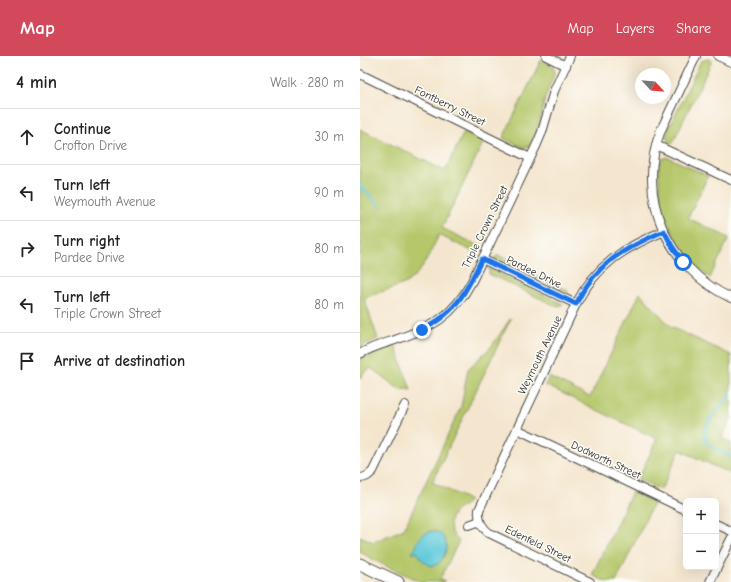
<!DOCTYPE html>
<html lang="en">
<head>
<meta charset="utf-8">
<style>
	:root { --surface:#fff; --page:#f2f2f2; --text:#222; --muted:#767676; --line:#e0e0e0; --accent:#d1495b }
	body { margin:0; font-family:"Comic Neue",sans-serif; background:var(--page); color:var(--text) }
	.controls { position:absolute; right:12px; bottom:12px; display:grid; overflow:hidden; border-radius:6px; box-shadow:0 4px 16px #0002 }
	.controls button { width:36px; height:36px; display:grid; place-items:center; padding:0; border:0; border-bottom:1px solid var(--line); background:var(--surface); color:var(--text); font:20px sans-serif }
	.compass { position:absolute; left:275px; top:12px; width:36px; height:36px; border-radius:50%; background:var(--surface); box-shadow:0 4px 16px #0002; rotate:116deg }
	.stop { position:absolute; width:12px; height:12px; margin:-9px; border:3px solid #1a73e8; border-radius:50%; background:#fff }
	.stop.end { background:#1a73e8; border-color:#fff; box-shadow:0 1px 4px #0008 }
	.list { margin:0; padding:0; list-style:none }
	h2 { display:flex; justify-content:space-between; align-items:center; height:52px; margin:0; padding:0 16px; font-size:17px }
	h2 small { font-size:13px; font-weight:400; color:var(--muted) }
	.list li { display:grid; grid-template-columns:26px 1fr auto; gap:12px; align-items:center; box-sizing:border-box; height:56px; padding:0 16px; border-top:1px solid var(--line) }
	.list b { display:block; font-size:15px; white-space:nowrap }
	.list p { margin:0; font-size:13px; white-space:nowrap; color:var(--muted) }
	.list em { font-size:13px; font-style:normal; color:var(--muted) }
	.icon { flex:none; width:22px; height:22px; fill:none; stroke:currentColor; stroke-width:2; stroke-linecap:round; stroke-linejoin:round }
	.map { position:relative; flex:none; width:371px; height:526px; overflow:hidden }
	header { display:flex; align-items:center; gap:24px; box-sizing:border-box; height:56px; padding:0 20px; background:var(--accent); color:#fff }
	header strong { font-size:19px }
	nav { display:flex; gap:22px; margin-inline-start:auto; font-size:14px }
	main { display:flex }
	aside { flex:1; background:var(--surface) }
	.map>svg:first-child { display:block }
	.green { fill:#b5c76a; stroke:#70794a }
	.water { fill:#5fc9da; stroke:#457a82 }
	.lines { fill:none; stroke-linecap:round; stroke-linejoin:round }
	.stream { stroke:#5fc9da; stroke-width:2.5 }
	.street-casing { stroke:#494743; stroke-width:10 }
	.secondary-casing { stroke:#494743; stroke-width:13 }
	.street { stroke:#fff; stroke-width:8 }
	.secondary { stroke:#fff; stroke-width:11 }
	.route { stroke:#1a73e8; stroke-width:5 }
	.labels { text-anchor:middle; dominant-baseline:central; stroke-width:3; stroke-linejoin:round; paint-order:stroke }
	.street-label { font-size:11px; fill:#2b2b2b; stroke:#fdfcf7 }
</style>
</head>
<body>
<header>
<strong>Map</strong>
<nav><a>Map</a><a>Layers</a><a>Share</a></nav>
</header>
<main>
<aside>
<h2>4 min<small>Walk · 280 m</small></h2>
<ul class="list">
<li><svg class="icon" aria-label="ahead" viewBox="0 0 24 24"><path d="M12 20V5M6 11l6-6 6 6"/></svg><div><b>Continue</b><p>Crofton Drive</p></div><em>30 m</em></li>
<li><svg class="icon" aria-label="left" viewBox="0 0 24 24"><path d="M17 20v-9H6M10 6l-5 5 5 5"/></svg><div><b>Turn left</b><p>Weymouth Avenue</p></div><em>90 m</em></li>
<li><svg class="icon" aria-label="right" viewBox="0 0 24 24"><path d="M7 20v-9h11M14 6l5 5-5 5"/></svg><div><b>Turn right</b><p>Pardee Drive</p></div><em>80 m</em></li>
<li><svg class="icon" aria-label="left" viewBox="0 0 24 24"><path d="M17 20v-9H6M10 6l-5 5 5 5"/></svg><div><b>Turn left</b><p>Triple Crown Street</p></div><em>80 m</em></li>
<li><svg class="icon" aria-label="arrive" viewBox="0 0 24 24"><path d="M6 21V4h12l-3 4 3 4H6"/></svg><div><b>Arrive at destination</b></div></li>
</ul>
</aside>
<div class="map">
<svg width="371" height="526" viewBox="0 0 371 526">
	<rect width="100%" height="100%" fill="#fdfcf7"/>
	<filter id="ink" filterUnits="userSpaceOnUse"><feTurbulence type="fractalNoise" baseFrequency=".025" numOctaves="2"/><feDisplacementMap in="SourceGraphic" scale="8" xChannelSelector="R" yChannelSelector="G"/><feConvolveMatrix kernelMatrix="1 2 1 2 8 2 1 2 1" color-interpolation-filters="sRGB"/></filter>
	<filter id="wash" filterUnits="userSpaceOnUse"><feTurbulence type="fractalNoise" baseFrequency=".012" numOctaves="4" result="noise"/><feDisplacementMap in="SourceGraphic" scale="16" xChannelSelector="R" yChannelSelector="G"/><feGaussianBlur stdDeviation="0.9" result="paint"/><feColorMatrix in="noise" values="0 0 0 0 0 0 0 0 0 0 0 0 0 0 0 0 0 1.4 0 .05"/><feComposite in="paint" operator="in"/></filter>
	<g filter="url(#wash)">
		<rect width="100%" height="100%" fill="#f4e6ce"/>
		<g class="green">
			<path d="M348,3L352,5L312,88L309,86L306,80L309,72L340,7L341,5Z"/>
			<path d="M181,4L192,9L195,16C193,23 189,30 187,37C181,53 180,76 169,90L164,92L143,82Z"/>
			<path d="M0,73L85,115L104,76L124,85L82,172L121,191L118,198L79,179C69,198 64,216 44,228L4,242L18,283L0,291Z"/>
			<path d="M306,101L310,102L348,120L328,162L369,182L350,222C319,198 300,162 299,123C299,118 298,108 301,104C302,103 305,102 306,101Z"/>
			<path d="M138,199L173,215V218L207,234L208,237L134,202Z"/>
			<path d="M129,212L130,213L203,248L198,251L129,218Z"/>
			<path d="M280,237L311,271L371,299V363L362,382L371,387V418L320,394L301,434L278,423L297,383L185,329L189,321L230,341Z"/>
			<path d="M151,262L72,426L109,444C106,450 102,450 97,454C86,463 89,477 99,485L80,523L85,526H61L22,508L0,496V480L13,486L44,473L101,351L108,313L131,291Z"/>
			<path d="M35,289L51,334L46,333L40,334L11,312L4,316L0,323V304L13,297Z"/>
			<path d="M272,436L294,446L256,526H247L232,519Z"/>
		</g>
		<path class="water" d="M73,475C79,476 82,478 85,484C89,493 84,501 78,508L71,510C64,506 60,504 57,496L53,498L52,496L55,494C59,482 60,478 73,475Z"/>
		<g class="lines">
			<g class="stream">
				<path d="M0,130L8,137L20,151"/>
				<path d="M0,190H1"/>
				<path d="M371,338C366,344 362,350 357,355C349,365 336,379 351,390C357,395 365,397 371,400"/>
			</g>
		</g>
	</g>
	<g filter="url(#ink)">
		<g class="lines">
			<g class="street-casing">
				<g id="street">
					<path d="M186,0L206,10"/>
					<path d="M336,0L301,74C275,140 307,212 371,242"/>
					<path d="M358,0L371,6"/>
					<path d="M0,18L170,102"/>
					<path d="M296,89L371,124"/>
					<path d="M122,203L216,248"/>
					<path d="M0,298C11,291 23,288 35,284C72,271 93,261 112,225L177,88L182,76L194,35L210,0"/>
					<path d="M157,373L326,454"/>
					<path d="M0,422C6,422 9,419 13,415L45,349"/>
					<path d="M356,468L371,475"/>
					<path d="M109,469L120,465"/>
					<path d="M230,526L129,477C121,471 118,464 119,454L216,248C236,209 265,191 304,175"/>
					<path d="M350,526L371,483"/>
				</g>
			</g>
			<g class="secondary-casing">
				<path id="secondary" d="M0,508L38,526"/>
			</g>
			<use href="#street" class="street"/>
			<use href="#secondary" class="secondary"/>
		</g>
	</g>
	<g class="lines" filter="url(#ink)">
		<path class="route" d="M62,274C96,257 106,236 122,203L216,248C235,208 265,192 304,175L312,190L323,206"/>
	</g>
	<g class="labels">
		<g class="street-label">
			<text transform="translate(90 50) rotate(26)">Fontberry Street</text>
			<text transform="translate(125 171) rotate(-64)">Triple Crown Street</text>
			<text transform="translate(174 216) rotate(26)">Pardee Drive</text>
			<text transform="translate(180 299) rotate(-64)">Weymouth Avenue</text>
			<text transform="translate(246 404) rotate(25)">Dodworth Street</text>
			<text transform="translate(178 488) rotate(26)">Edenfeld Street</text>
		</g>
	</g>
</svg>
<div class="controls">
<button>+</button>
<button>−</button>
</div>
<svg class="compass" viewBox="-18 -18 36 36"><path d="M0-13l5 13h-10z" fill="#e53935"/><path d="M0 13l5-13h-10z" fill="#767676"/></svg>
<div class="stop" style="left:323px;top:206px"></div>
<div class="stop end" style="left:62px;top:274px"></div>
</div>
</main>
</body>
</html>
